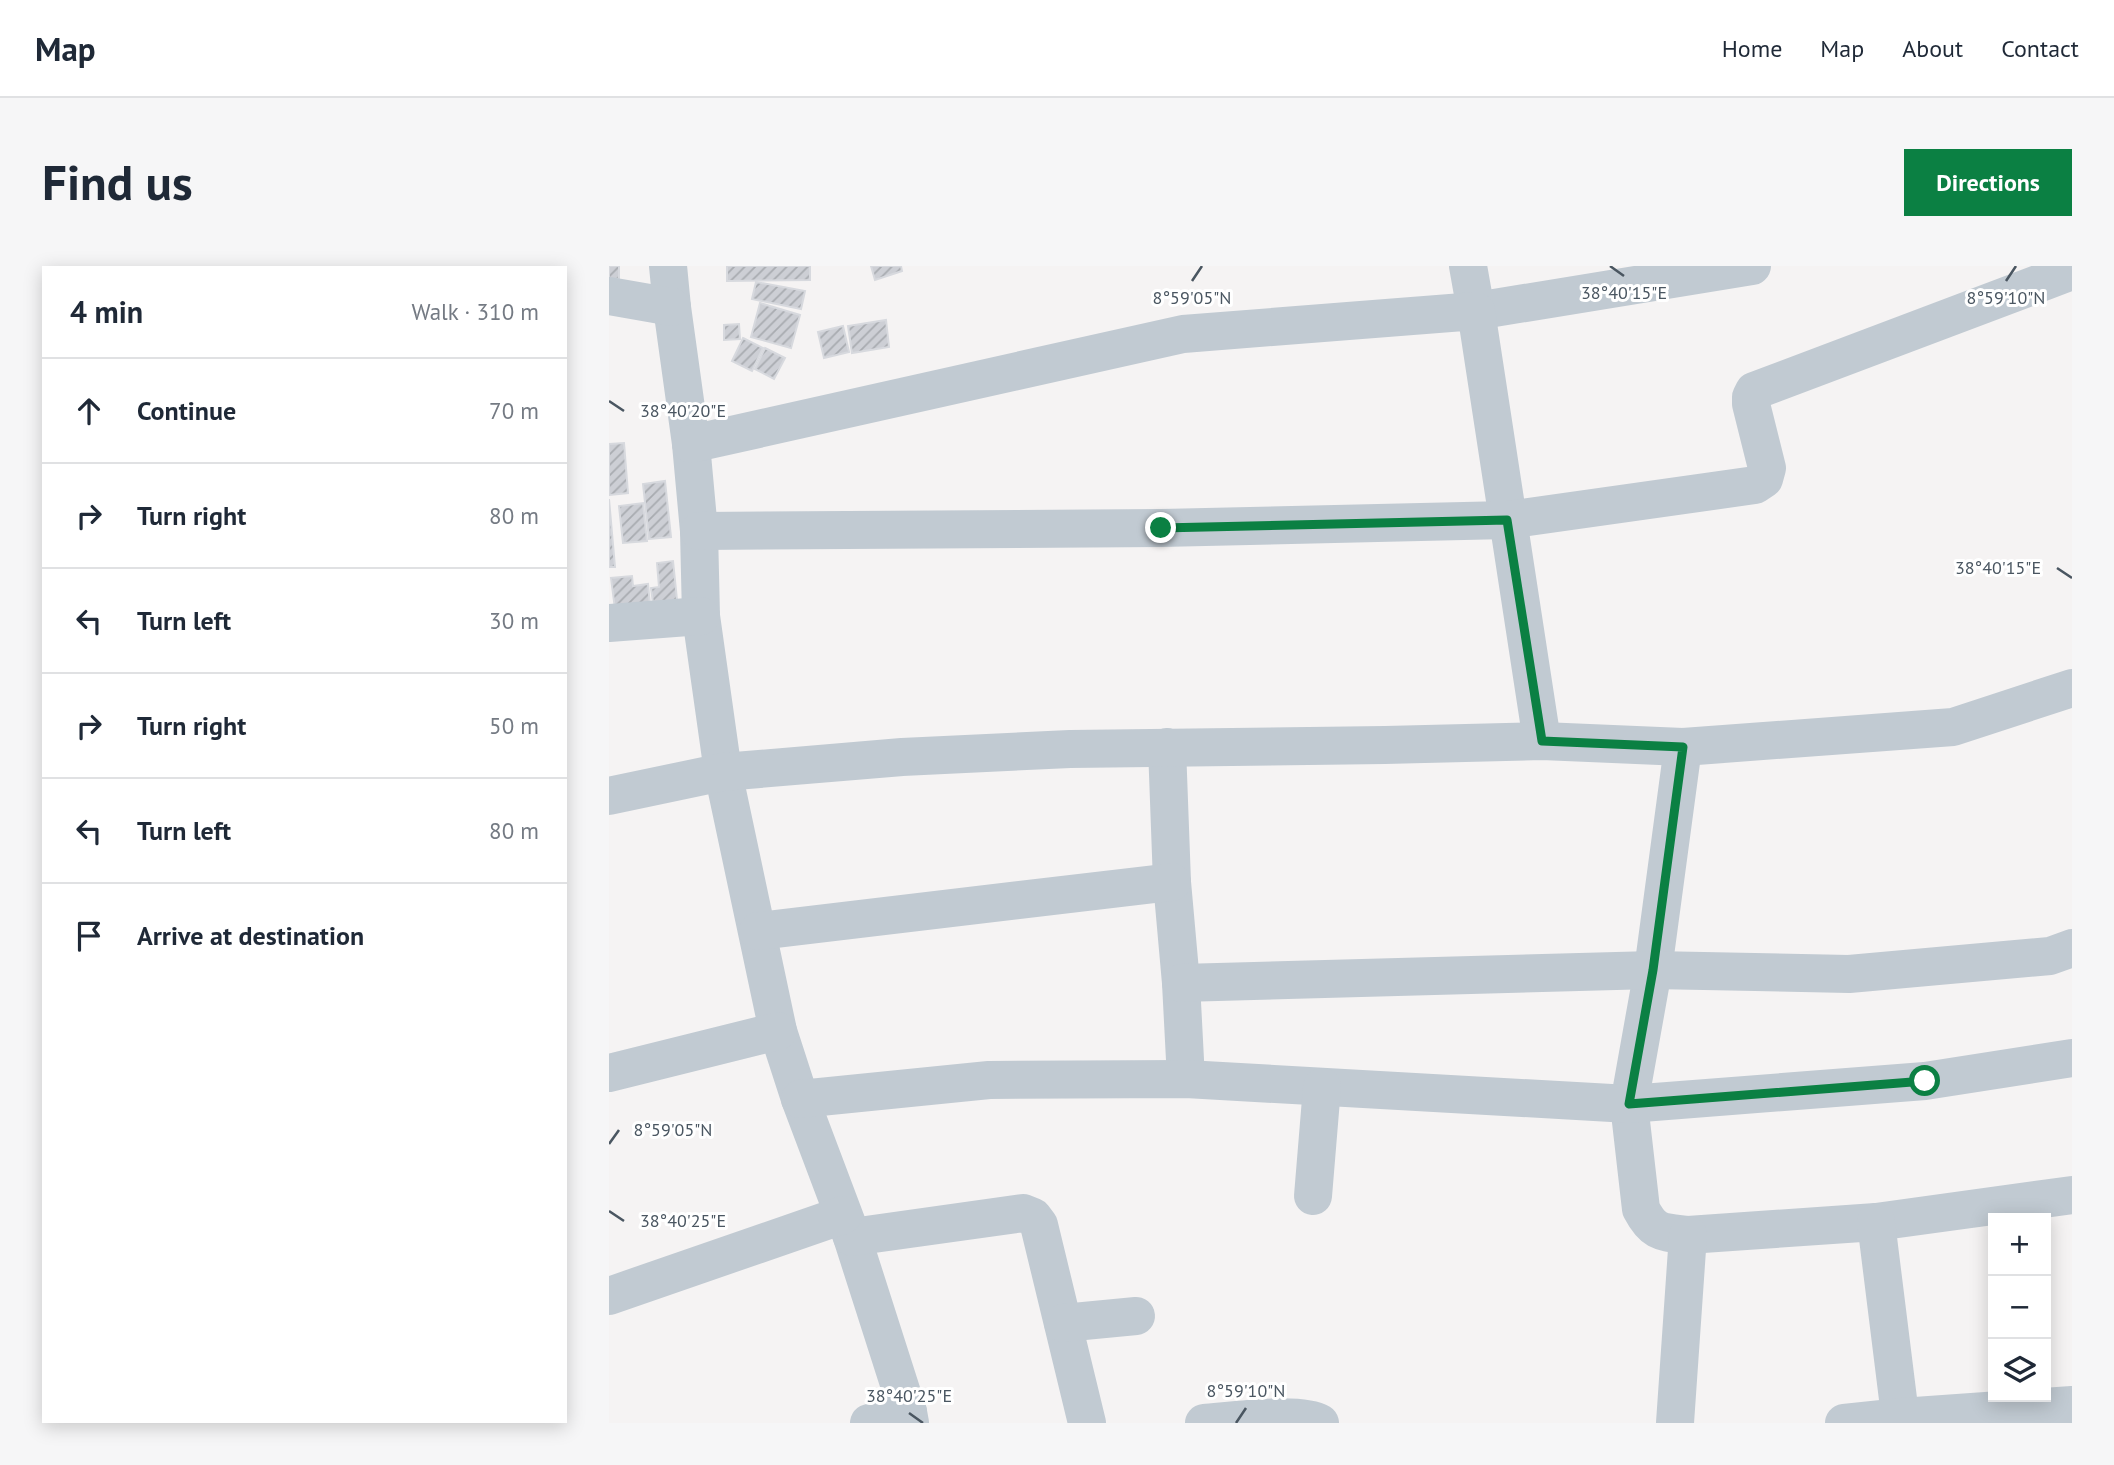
<!DOCTYPE html>
<html lang="en">
<head>
<meta charset="utf-8">
<style>
	:root { --surface:#fff; --page:#f6f6f7; --text:#1f2937; --muted:#747a83; --line:#e0e1e3; --accent:#0b8043 }
	body { margin:0; font-family:"PT Sans",sans-serif; background:var(--page); color:var(--text) }
	.controls { position:absolute; right:21px; bottom:21px; display:grid; overflow:hidden; border-radius:0px; box-shadow:0 4px 18px #0003 }
	.controls button { width:63px; height:63px; display:grid; place-items:center; padding:0; border:0; border-bottom:2px solid var(--line); background:var(--surface); color:var(--text); font:35px sans-serif }
	.stop { position:absolute; width:21px; height:21px; margin:-16px; border:5px solid #0b8043; border-radius:50%; background:#fff }
	.stop.end { background:#0b8043; border-color:#fff; box-shadow:0 2px 7px #0008 }
	.list { margin:0; padding:0; list-style:none }
	h2 { display:flex; justify-content:space-between; align-items:center; height:91px; margin:0; padding:0 28px; font-size:30px }
	h2 small { font-size:23px; font-weight:400; color:var(--muted) }
	.list li { display:grid; grid-template-columns:46px 1fr auto; gap:21px; align-items:center; box-sizing:border-box; height:105px; padding:0 28px; border-top:2px solid var(--line) }
	.list b { display:block; font-size:26px; white-space:nowrap }
	.list em { font-size:23px; font-style:normal; color:var(--muted) }
	.icon { flex:none; width:38px; height:38px; fill:none; stroke:currentColor; stroke-width:2; stroke-linecap:round; stroke-linejoin:round }
	.map { position:relative; flex:none; width:1463px; height:1157px; overflow:hidden; border-radius:0px }
	header { display:flex; align-items:center; gap:42px; box-sizing:border-box; height:98px; padding:0 35px; background:var(--surface); border-bottom:2px solid var(--line) }
	header strong { font-size:33px }
	nav { display:flex; gap:38px; margin-inline-start:auto; font-size:24px }
	.intro { display:flex; align-items:center; justify-content:space-between; box-sizing:border-box; height:168px; padding:0 42px }
	h1 { margin:0; font-size:49px }
	.button { padding:18px 32px; border-radius:0px; background:var(--accent); color:#fff; font-size:24px; font-weight:700 }
	main { display:flex; gap:42px; padding:0 42px }
	aside { flex:1; background:var(--surface); border-radius:0px; box-shadow:0 4px 18px #0003 }
	.map>svg:first-child { display:block }
	.building { fill:url(#building-hatch); stroke:#d7d9de; stroke-width:2 }
	.lines { fill:none; stroke-linecap:round; stroke-linejoin:round }
	.minor { stroke:#c1cad2; stroke-width:38 }
	.route { stroke:#0b8043; stroke-width:9 }
	.ticks { fill:none; stroke:#4a5661; stroke-width:2.5 }
	.ticks-label { font-size:18px; text-anchor:middle; fill:#4a5661; stroke:#fff; stroke-width:6; stroke-linejoin:round; paint-order:stroke }
</style>
</head>
<body>
<header>
<strong>Map</strong>
<nav><a>Home</a><a>Map</a><a>About</a><a>Contact</a></nav>
</header>
<div class="intro"><h1>Find us</h1><a class="button">Directions</a></div>
<main>
<aside>
<h2>4 min<small>Walk · 310 m</small></h2>
<ul class="list">
<li><svg class="icon" aria-label="ahead" viewBox="0 0 24 24"><path d="M12 20V5M6 11l6-6 6 6"/></svg><div><b>Continue</b></div><em>70 m</em></li>
<li><svg class="icon" aria-label="right" viewBox="0 0 24 24"><path d="M7 20v-9h11M14 6l5 5-5 5"/></svg><div><b>Turn right</b></div><em>80 m</em></li>
<li><svg class="icon" aria-label="left" viewBox="0 0 24 24"><path d="M17 20v-9H6M10 6l-5 5 5 5"/></svg><div><b>Turn left</b></div><em>30 m</em></li>
<li><svg class="icon" aria-label="right" viewBox="0 0 24 24"><path d="M7 20v-9h11M14 6l5 5-5 5"/></svg><div><b>Turn right</b></div><em>50 m</em></li>
<li><svg class="icon" aria-label="left" viewBox="0 0 24 24"><path d="M17 20v-9H6M10 6l-5 5 5 5"/></svg><div><b>Turn left</b></div><em>80 m</em></li>
<li><svg class="icon" aria-label="arrive" viewBox="0 0 24 24"><path d="M6 21V4h12l-3 4 3 4H6"/></svg><div><b>Arrive at destination</b></div></li>
</ul>
</aside>
<div class="map">
<svg width="1463" height="1157" viewBox="0 0 1463 1157">
	<defs>
		<pattern id="building-hatch" width="6" height="6" patternUnits="userSpaceOnUse" patternTransform="scale(1.75)"><rect width="6" height="6" fill="#cdcfd5"/><path d="M-1 1l2-2M0 6l6-6M5 7l2-2" fill="none" stroke="#a8abb0"/></pattern>
	</defs>
	<rect width="100%" height="100%" fill="#f5f3f3"/>
	<g class="building">
		<rect x="0" y="0" width="10" height="13"/>
		<path d="M118,0H201V14L118,15Z"/>
		<path d="M262,0H292L293,5L266,14Z"/>
		<path d="M147,16L196,25L192,43L143,33Z"/>
		<path d="M151,37L191,49L182,82L142,71Z"/>
		<path d="M277,54L280,81L243,87L239,60Z"/>
		<path d="M130,58L131,73L115,74V59Z"/>
		<path d="M234,60L240,86L215,92L209,66Z"/>
		<path d="M134,72L154,82L143,105L123,95Z"/>
		<path d="M156,82L176,92L165,113L146,103Z"/>
		<path d="M15,177L19,227L0,229V178Z"/>
		<path d="M56,215L62,271L40,273L34,218Z"/>
		<path d="M0,233L6,301H0Z"/>
		<path d="M34,237L38,275L14,277L10,240Z"/>
		<path d="M64,295L68,334L44,337L42,322L50,321L48,297Z"/>
		<path d="M23,310L24,320L39,318L41,339L6,343L2,312Z"/>
	</g>
	<g class="lines">
		<g class="minor">
			<path d="M59,0L63,41L82,178L90,265L92,350L114,506L169,765L191,833L243,971L299,1146L301,1157"/>
			<path d="M859,0L867,45L1143,0"/>
			<path d="M0,30L63,41"/>
			<path d="M82,178L574,68L867,45L933,475"/>
			<path d="M90,265L552,262L898,254L1146,219L1155,213L1158,202L1142,138V131L1145,125L1463,5"/>
			<path d="M0,357L92,350"/>
			<path d="M558,481L563,616L572,717L577,813"/>
			<path d="M1074,481L1044,704L1020,838L1032,943C1045,968 1053,966 1079,969L1267,956L1463,929"/>
			<path d="M0,530L114,506L293,491L461,483L776,479L933,475L1074,481L1344,461L1463,422"/>
			<path d="M149,665L563,616"/>
			<path d="M572,717L1044,704L1240,708L1441,690L1463,682"/>
			<path d="M0,807L169,765"/>
			<path d="M191,833L380,814L577,813L1020,838L1316,815L1463,792"/>
			<path d="M704,930L713,821"/>
			<path d="M1267,956L1292,1157"/>
			<path d="M243,971L414,947L424,951L430,959L478,1157"/>
			<path d="M0,1030L234,949"/>
			<path d="M454,1057L527,1050"/>
			<path d="M260,1157L299,1146"/>
			<path d="M595,1157C621,1155 691,1145 711,1157"/>
			<path d="M1066,1157L1079,969"/>
			<path d="M1235,1157L1292,1151L1463,1139"/>
		</g>
	</g>
	<g class="lines">
		<path class="route" d="M552,262L898,254L933,475L1074,481L1044,704L1020,838L1316,815"/>
	</g>
	<path class="ticks" d="M1001,0L1015,10M583,15L593,0M1397,15L1407,0M0,135L15,145M1448,302L1463,312M0,878L10,864M0,945L15,955M300,1147L314,1157M627,1157L637,1142"/>
	<g class="ticks-label">
		<text x="1015" y="33">38°40'15"E</text>
		<text x="583" y="38">8°59'05"N</text>
		<text x="1397" y="38">8°59'10"N</text>
		<text x="74" y="151">38°40'20"E</text>
		<text x="1389" y="308">38°40'15"E</text>
		<text x="64" y="870">8°59'05"N</text>
		<text x="74" y="961">38°40'25"E</text>
		<text x="637" y="1131">8°59'10"N</text>
		<text x="300" y="1136">38°40'25"E</text>
	</g>
</svg>
<div class="controls">
<button>+</button>
<button>−</button>
<button><svg class="icon" aria-label="layers" viewBox="0 0 24 24"><path d="M12 4l9 5-9 5-9-5zM3 14l9 5 9-5"/></svg></button>
</div>
<div class="stop" style="left:1316px;top:815px"></div>
<div class="stop end" style="left:552px;top:262px"></div>
</div>
</main>
</body>
</html>
